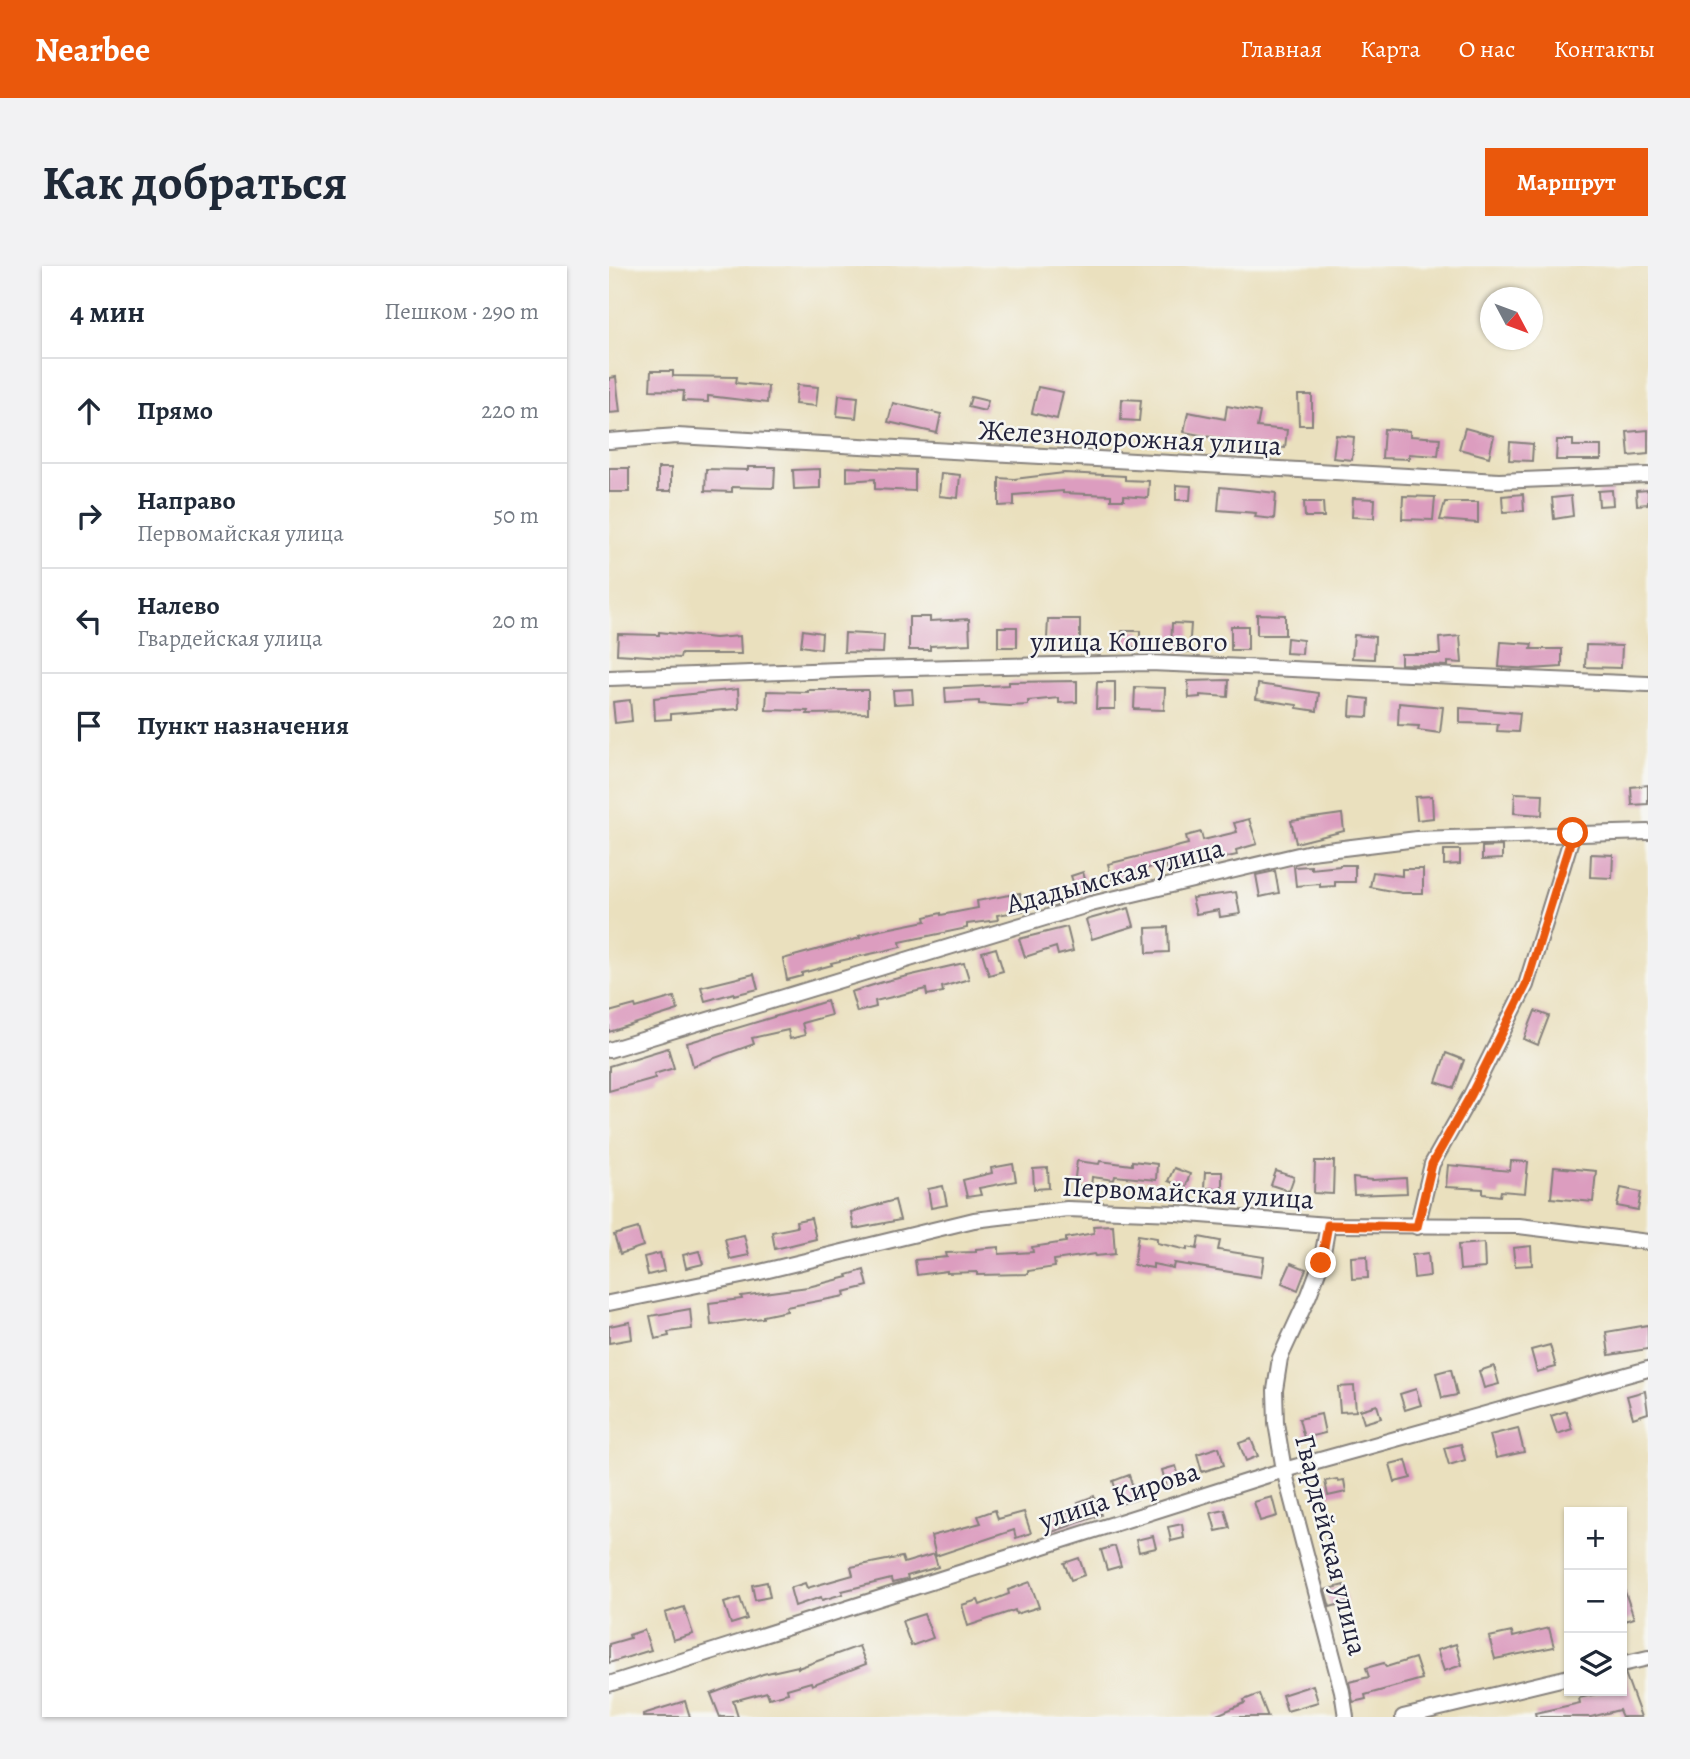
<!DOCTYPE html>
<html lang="ru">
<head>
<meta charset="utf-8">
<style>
	:root { --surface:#fff; --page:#f2f2f3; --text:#1f2937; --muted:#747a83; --line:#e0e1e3; --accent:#ea580c }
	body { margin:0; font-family:Alegreya,serif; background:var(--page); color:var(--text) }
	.controls { position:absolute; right:21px; bottom:21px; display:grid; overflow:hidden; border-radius:0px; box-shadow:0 2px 5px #0004 }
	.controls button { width:63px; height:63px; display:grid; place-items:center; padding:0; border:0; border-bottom:2px solid var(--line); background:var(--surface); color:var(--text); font:35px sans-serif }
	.compass { position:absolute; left:871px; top:21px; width:63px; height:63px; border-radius:50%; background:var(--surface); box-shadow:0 2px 5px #0004; rotate:131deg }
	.stop { position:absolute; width:21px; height:21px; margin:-16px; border:5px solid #ea580c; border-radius:50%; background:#fff }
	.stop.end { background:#ea580c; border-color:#fff; box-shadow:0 2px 7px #0008 }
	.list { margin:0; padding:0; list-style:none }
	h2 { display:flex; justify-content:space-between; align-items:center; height:91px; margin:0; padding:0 28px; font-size:30px }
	h2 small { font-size:23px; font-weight:400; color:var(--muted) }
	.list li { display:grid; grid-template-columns:46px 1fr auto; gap:21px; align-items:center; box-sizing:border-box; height:105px; padding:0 28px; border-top:2px solid var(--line) }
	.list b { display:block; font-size:26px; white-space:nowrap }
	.list p { margin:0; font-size:23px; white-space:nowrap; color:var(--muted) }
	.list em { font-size:23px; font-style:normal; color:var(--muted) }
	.icon { flex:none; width:38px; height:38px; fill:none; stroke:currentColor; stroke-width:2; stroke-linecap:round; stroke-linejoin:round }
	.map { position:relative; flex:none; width:1039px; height:1451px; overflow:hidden; border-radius:0px }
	header { display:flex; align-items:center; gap:42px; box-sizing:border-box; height:98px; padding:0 35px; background:var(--accent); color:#fff }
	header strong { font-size:33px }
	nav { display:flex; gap:38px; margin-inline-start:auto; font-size:24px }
	.intro { display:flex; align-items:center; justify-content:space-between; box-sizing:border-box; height:168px; padding:0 42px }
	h1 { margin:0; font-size:49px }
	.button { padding:18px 32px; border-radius:0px; background:var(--accent); color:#fff; font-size:24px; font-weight:700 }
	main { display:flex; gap:42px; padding:0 42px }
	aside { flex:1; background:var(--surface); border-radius:0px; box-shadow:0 2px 5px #0004 }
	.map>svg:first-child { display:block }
	.building { fill:#dc9dbf }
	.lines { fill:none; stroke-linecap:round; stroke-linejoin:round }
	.street-casing { stroke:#86817c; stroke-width:18 }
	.street { stroke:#fff; stroke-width:14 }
	.route { stroke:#ea580c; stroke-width:9 }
	.labels { text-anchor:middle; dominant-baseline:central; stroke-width:5; stroke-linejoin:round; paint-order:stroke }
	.street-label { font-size:28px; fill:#22223b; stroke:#f6f6f2 }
</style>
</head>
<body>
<header>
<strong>Nearbee</strong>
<nav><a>Главная</a><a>Карта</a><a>О нас</a><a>Контакты</a></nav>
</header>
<div class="intro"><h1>Как добраться</h1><a class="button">Маршрут</a></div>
<main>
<aside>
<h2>4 мин<small>Пешком · 290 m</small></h2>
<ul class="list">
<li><svg class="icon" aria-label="ahead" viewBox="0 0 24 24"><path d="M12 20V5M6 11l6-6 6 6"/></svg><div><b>Прямо</b></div><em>220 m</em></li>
<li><svg class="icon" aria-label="right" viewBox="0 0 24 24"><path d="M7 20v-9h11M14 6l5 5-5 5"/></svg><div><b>Направо</b><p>Первомайская улица</p></div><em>50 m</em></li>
<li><svg class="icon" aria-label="left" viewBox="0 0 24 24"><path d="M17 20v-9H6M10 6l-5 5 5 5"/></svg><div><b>Налево</b><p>Гвардейская улица</p></div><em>20 m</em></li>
<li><svg class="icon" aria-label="arrive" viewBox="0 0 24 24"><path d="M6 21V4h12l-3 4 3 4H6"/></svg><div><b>Пункт назначения</b></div></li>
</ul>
</aside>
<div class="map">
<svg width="1039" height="1451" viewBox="0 0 1039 1451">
	<rect width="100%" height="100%" fill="#f6f6f2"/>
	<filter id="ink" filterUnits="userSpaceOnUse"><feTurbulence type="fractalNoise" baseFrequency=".0143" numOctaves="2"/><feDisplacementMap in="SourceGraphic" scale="14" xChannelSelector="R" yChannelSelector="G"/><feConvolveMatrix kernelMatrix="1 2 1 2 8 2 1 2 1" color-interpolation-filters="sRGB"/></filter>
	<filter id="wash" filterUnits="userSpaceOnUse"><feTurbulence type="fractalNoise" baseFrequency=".00686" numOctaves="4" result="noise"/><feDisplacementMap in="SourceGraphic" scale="28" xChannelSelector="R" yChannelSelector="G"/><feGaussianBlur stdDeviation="1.57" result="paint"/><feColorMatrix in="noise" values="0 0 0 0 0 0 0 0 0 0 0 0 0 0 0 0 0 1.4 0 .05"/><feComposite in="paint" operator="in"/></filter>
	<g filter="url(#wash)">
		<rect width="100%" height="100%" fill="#eae0be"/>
		<g id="blocks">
			<g class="building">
				<path d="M42,105H64V110L128,111L127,117L159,120L158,137L99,130V136L74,135L75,125L41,124Z"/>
				<path d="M7,111L11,146L0,147V112Z"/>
				<path d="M188,119L209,121L207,140L186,138Z"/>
				<path d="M429,121L454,126L448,153L423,147Z"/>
				<path d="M230,129L249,131L247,152L228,150Z"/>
				<path d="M689,129H703V159H690Z"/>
				<path d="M362,131L379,135L376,145L359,141Z"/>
				<path d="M513,133L532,134L530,155L512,154Z"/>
				<path d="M284,137L332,148L328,167L279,156Z"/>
				<path d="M618,140L651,146L648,161L678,164L676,182L644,179L575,166L579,146L616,153Z"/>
				<path d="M856,162L885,170L880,191L850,183Z"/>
				<path d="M775,163L801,165V170L831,172L829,190L800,188V193L773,192Z"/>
				<path d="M1039,164V188L1020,190L1018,166Z"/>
				<path d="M727,169L745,171L743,194L724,192Z"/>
				<path d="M948,174H964V180H992V194H947Z"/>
				<path d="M901,176L924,178L923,195L900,194Z"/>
				<path d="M139,201H166L165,222L123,221V226L96,225L97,203L139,204Z"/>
				<path d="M238,201L306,204V225L266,223V213L238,215Z"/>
				<rect x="0" y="202" width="20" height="24"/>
				<rect x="49" y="202" width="13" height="23"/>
				<path d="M211,203V222L185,223L184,204Z"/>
				<path d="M332,207L351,209L349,232L330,230Z"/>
				<path d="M455,207L516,210V214L540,215L539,232L515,230V234H502V229L454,227V225L405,229V239L390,240V212L405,213Z"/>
				<path d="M567,219L582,220L581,234H567Z"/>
				<path d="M611,221L667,227L665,253L646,251L647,247L609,244Z"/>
				<path d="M1003,224L1004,239L990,240L989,225Z"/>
				<path d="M1039,224V238L1028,239L1027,225Z"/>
				<path d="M914,228L915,245L894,246L893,230Z"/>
				<path d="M794,230L826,231L824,254L793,253Z"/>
				<path d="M962,230L964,250L945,253L943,232Z"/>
				<path d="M744,232L766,233L765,252L743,251Z"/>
				<path d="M695,236H714L715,251H696Z"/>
				<path d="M836,236H869V257L831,254Z"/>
				<path d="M648,348L676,349V369H648Z"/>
				<path d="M300,351H321V355L360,353L361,378L321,380V384H300Z"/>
				<path d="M439,353H471V374L438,373Z"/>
				<path d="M563,357L582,358L580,386L562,385Z"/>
				<rect x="622" y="360" width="17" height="24"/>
				<rect x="389" y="361" width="19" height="20"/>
				<path d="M194,364L213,367L212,383L192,380Z"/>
				<rect x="513" y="365" width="18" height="16"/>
				<path d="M50,366L106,372L131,370L132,388H72L71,392L8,388L9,368L50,369Z"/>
				<path d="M236,367L275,369L274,387L235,386Z"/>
				<path d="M745,369L766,371L765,393L743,392Z"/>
				<path d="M851,370L853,397L839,396V400L792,398V388H831L830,372Z"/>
				<path d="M678,372L694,374L693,388L677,387Z"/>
				<path d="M892,376L923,378L922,383H953V401L921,403L890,401Z"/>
				<path d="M977,379L1013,380L1012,402L976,401Z"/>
				<path d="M620,414L619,431L591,429V431L580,432L579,415Z"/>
				<path d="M468,415V436L450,437V432L419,435V439L401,440L370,438V435L337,437L336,422L400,419V416Z"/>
				<path d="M488,416H506V443H487Z"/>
				<path d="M649,418L710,427L708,445L688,442V439L647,433Z"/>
				<path d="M526,421L556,422L555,444L525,443Z"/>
				<path d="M129,423L130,443L62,448V453L46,454L45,432Z"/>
				<path d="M303,423L304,437L285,438L284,424Z"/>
				<path d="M199,424H259V447L198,448L199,445L157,444L158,425L199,426Z"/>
				<path d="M742,431L760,433L759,451L741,450Z"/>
				<path d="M21,434L23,455L6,457L4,436Z"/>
				<path d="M790,437L834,441L831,467L809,464L810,460L789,459Z"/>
				<path d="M851,442L911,447L909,466L888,465L889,458L851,457Z"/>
				<path d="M1039,519V538L1023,539L1022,521Z"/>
				<path d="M906,527L934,528L933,549L905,547Z"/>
				<path d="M823,530L824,552L808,554L806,531Z"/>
				<path d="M733,548L735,565L687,577L682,555Z"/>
				<path d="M640,553L648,578L627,584L628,589L609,593L607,582L571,592L574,601L559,605L557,597L518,608L519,613L504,617L499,598L579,578L577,570L592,566L594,574L628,566L625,557Z"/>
				<path d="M893,580V593L873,594V581Z"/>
				<path d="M835,584H851V598L835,599Z"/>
				<path d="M982,588L1004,589L1003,612L981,611Z"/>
				<path d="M731,599H746V616H726V620L711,621V618L687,620L685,601L702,600V603L731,600Z"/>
				<path d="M793,603H814V627H793L761,621L764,606L793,610Z"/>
				<path d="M666,605L670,627L651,631L647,609Z"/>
				<path d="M474,606L480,627L469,630L462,610Z"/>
				<path d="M627,626L631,648L611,651L610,644L587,648L583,632Z"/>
				<path d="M411,627L414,645L388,649L389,654L358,658V662L291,676L292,681L222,697L223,699L193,707V710L178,714L174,693L251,672L250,670L272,664L317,655L316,651L332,647V649L369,642L368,635Z"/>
				<path d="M520,642L525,660L483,673L477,654Z"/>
				<path d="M458,661L464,685L449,689L447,681L416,691L410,673Z"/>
				<path d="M559,661L560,686L538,687L537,662Z"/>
				<path d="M387,682L394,705L380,709L373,686Z"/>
				<path d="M355,697L360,713L333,721L334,726L318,729L317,723L266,735L267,741L248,746L242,726L277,715Z"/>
				<path d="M145,708L149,723L125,729V727L96,735L92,721Z"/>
				<path d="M65,731L69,744L0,766V746L26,739L27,742Z"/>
				<path d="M218,735L222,749L193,757L196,769L181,773L179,764L143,772L145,778L84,800L78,777Z"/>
				<path d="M926,745L940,750L929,779L915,773Z"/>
				<path d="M59,782L65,802L45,808L46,812L0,825V800Z"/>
				<path d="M837,787L855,794L845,822L827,816Z"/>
				<path d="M468,895L490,898L491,895L523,899V895L548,898L547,914L506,910L505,914L483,911L482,921L465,919Z"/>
				<path d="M706,895H725L724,928L705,927Z"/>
				<path d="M902,895L919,896L916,927L892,925L891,930L874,928V923L837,921L839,899L901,905Z"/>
				<path d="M404,898L407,915L370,922L372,929L358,931L354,914L383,907L382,902Z"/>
				<path d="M945,901L987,905L984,936L942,932Z"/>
				<path d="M439,902L440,922L425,923L424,903Z"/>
				<path d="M565,902L581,908L576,922L559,915Z"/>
				<path d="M667,905L685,911L680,925L662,919Z"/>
				<path d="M596,906H613V923L595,922Z"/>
				<path d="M744,912L764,914L797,912L798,927L745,929Z"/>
				<path d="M334,920L338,939L322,942L319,923Z"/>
				<path d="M1012,922L1032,926L1029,944L1008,940Z"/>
				<path d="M286,934L291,954L245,963L242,946Z"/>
				<path d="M202,952L207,973L166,983L163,966L188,961L187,955Z"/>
				<path d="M504,959L506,988L487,990L486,988L445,994L446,1001L419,1005V1008L368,1009V1006L338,1007V1005L308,1009L306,994L338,991L337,987L367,986V983L390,981V988L424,986L423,981L457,976V972L485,967L484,960Z"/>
				<path d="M29,962L34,980L11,988L5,969Z"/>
				<path d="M135,969L140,989L121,993L116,973Z"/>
				<path d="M529,969L548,972V977L578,984V981L588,983L590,971L611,975L609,984L655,991L652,1011L565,997L564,1002L544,998V1002L525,999Z"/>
				<path d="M875,977L876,1002L851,1004L849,979Z"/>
				<path d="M922,980L923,999L906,1000L904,982Z"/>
				<path d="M90,985L94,998L77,1002L74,989Z"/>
				<path d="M51,987L55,1005L39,1009L35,991Z"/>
				<path d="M819,987L821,1010L805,1012L803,989Z"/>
				<path d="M758,990L759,1012L743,1013L742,991Z"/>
				<path d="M682,997L697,1003L689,1024L673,1017Z"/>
				<path d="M255,1004L259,1020L235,1026L236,1030L177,1041L178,1045L154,1050V1052L102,1059L100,1037L133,1033L132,1030L199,1021L239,1011L238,1009Z"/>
				<path d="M81,1043L83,1063L59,1066L60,1070L46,1073L41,1050Z"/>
				<path d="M21,1056L23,1073L0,1077V1060Z"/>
				<path d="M1039,1059V1083L1000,1089L997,1066Z"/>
				<path d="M941,1079L947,1101L928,1106L922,1084Z"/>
				<path d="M885,1100L890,1118L875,1122L870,1105Z"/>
				<path d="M842,1103L848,1129L833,1132L827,1107Z"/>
				<path d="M745,1120L747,1145L731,1146L729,1121Z"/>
				<path d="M807,1123L812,1139L796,1144L791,1128Z"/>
				<path d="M1036,1125L1039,1147L1024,1152L1018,1130Z"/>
				<path d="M768,1139L772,1152L755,1157L751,1144Z"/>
				<path d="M957,1145L963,1163L948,1168L942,1150Z"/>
				<path d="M712,1148L716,1167L695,1172L690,1153Z"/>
				<path d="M909,1162L915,1186L887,1192L881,1169Z"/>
				<path d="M642,1173L649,1190L637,1195L630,1177Z"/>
				<path d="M852,1178L856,1194L840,1199L835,1182Z"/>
				<path d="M610,1181L615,1199L593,1206L588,1188Z"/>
				<path d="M797,1194L802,1212L786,1216L781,1198Z"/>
				<path d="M567,1200L572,1218L558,1222L553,1204Z"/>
				<path d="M520,1209L528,1233L512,1238L504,1215Z"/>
				<path d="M728,1213L729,1215L735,1214L737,1226L719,1230L716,1215Z"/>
				<path d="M485,1230L492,1249L443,1266L439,1252L471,1242L469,1236Z"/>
				<path d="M663,1231L668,1250L651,1255L645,1236Z"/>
				<path d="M386,1244L389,1253L415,1246L422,1267L407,1272L405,1264L327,1290L322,1270L372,1257L369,1250Z"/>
				<path d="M616,1244L621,1262L607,1265L602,1247Z"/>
				<path d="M573,1258L575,1272L562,1275L559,1261Z"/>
				<path d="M544,1270L547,1282L530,1286L527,1274Z"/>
				<path d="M506,1280L512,1300L498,1304L492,1284Z"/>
				<path d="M325,1288L329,1301L298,1310L299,1313L296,1314L283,1317L282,1313L233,1325L234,1328L213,1334L212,1331L186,1340L181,1322L196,1317L198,1322L244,1309L242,1301L293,1291L295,1297Z"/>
				<path d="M470,1292L476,1309L462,1314L455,1297Z"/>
				<path d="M158,1316L161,1331L146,1334L143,1319Z"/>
				<path d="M421,1316L430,1341L407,1348L406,1344L359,1360L353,1339L369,1334L371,1339L400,1328L399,1324Z"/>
				<path d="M735,1319L739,1336L721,1341L716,1324Z"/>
				<path d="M1013,1323H1015L1025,1352L1013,1356Z"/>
				<path d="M131,1332L138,1353L122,1358L115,1337Z"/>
				<path d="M75,1341L84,1368L64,1374L56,1347Z"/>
				<path d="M315,1348L324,1372L302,1380L293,1355Z"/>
				<path d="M940,1362L945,1381L886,1393L880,1371L903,1366L904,1371Z"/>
				<path d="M35,1364L42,1384L0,1397V1378L21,1372L20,1369Z"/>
				<path d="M847,1378L853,1399L835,1405L828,1384Z"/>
				<path d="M250,1380L257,1398L203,1419L202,1416L178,1423L179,1427L160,1432L158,1426L124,1435L129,1451H111L102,1428L154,1408L189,1400V1402Z"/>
				<path d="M806,1392L813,1413L756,1429L757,1433L744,1436L740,1416L760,1411L757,1402L775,1397L777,1401Z"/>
				<path d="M1013,1407H1016L1032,1451H1013L1010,1444L982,1451H927L926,1447L971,1437L970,1432L1000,1425H1013Z"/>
				<path d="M704,1419L709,1436L678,1445L673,1429Z"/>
				<path d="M650,1428L659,1451H603L636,1437L635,1434Z"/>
				<path d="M76,1435L81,1451H34V1448Z"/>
			</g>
		</g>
	</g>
	<g filter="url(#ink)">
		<use href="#blocks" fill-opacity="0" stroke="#86817c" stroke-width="2"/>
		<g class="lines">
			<g class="street-casing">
				<g id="street">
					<path d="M0,175L68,170L890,215L1039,209"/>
					<path d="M0,412L257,403L541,397L1039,418"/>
					<path d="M0,784L482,638L702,586L808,573L1039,566"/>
					<path d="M719,959L712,997L700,1029L671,1092L666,1124L667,1157L675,1204L733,1425L737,1451"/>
					<path d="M808,961L823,898L862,829L917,719L964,567"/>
					<path d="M0,1037L147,1007L365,954L458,943L567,947L719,959L910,960L1039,976"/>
					<path d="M1013,1398L1039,1392"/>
					<path d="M0,1418L675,1204L1039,1103"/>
					<path d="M794,1451L960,1411"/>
				</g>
			</g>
			<use href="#street" class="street"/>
		</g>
	</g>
	<g class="lines" filter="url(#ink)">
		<path class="route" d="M712,997L719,959L808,961L823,898L862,829L917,719L964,567"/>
	</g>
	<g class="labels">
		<g class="street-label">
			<text transform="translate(521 172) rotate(3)">Железнодорожная улица</text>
			<text x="520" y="376">улица Кошевого</text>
			<text transform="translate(506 610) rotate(-15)">Ададымская улица</text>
			<text transform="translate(579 927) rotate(3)">Первомайская улица</text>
			<text transform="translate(510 1230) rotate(-18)">улица Кирова</text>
			<text transform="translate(722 1279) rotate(76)">Гвардейская улица</text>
		</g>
	</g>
</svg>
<div class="controls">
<button>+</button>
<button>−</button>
<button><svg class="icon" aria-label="layers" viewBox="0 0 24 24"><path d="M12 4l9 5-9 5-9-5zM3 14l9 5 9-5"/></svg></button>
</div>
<svg class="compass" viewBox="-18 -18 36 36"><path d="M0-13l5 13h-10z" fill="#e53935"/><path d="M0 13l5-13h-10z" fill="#747a83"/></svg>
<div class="stop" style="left:964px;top:567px"></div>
<div class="stop end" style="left:712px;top:997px"></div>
</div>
</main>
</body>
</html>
